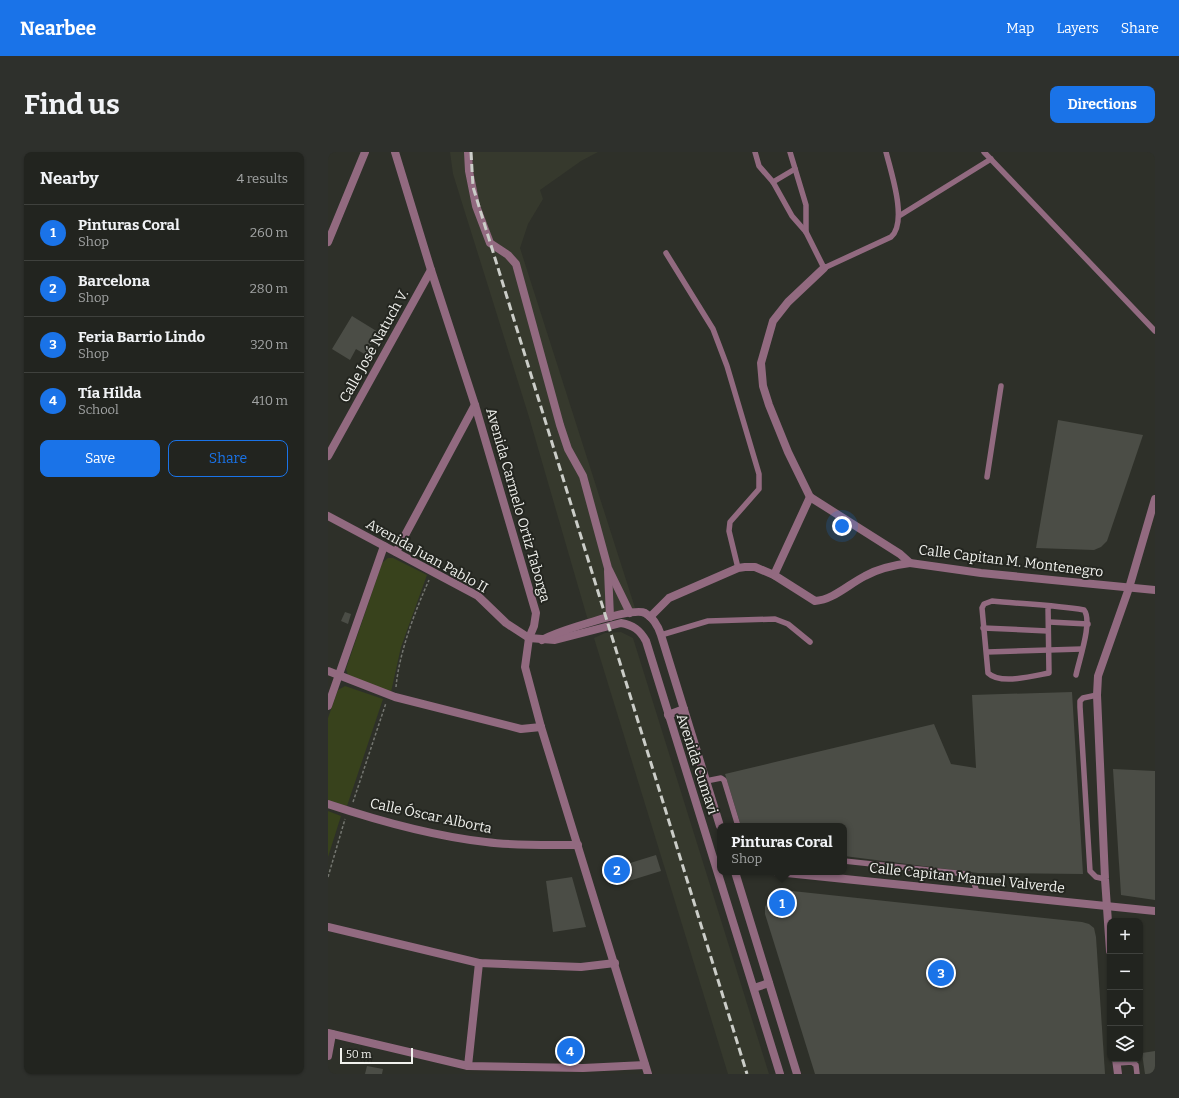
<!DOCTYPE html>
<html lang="en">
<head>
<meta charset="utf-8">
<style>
	:root { --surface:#22241f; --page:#2e302c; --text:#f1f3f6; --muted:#a2a4a4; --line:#3f413d; --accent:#1a73e8 }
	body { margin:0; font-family:Bitter,serif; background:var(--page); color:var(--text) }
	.controls { position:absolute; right:12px; bottom:12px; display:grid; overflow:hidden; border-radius:8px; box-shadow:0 1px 3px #0004 }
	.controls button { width:36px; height:36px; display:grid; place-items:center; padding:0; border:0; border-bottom:1px solid var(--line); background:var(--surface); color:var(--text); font:20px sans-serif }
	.scale { position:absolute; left:12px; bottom:10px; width:73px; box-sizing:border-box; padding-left:4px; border:2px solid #f1f2ee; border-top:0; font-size:11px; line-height:14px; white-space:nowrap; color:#f1f2ee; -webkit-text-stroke:3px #242620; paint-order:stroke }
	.you { position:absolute; left:514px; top:374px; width:14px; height:14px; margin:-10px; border:3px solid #fff; border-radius:50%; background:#1a73e8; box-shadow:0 0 0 6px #1a73e833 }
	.badge { display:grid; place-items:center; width:26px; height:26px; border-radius:50%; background:var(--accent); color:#fff; font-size:13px; font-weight:700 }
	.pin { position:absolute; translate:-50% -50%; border:2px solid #fff; box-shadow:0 1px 4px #0006 }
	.popup { position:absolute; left:389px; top:671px; width:130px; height:52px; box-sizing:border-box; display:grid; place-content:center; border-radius:8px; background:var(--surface); filter:drop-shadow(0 1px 3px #0005); font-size:13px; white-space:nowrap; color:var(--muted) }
	.popup b { font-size:15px; color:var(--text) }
	.popup::after { content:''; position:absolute; left:50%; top:100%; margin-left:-8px; border:8px solid transparent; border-top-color:var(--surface) }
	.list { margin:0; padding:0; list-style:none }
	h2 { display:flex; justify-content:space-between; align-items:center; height:52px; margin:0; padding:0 16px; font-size:17px }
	h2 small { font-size:13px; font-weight:400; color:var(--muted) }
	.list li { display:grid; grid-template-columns:26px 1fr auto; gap:12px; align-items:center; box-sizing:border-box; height:56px; padding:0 16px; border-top:1px solid var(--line) }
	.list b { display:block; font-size:15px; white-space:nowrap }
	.list p { margin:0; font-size:13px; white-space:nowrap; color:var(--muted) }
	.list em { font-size:13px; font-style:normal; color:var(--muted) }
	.actions { display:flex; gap:8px; padding:12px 16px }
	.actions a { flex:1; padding:9px 0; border:1px solid var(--accent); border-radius:8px; text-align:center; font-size:14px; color:var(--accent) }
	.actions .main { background:var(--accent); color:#fff }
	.icon { flex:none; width:22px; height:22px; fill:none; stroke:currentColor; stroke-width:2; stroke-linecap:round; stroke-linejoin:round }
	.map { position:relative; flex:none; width:827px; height:922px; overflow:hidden; border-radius:8px }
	header { display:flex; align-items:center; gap:24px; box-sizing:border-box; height:56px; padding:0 20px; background:var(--accent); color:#fff }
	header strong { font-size:19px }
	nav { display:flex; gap:22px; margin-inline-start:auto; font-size:14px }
	.intro { display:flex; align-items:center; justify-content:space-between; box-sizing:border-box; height:96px; padding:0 24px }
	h1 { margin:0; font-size:28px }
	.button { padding:10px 18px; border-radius:8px; background:var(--accent); color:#fff; font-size:14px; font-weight:700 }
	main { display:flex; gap:24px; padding:0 24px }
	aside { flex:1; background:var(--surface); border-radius:8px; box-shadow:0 1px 3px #0004 }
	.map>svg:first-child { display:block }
	.built { fill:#36392d }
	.green { fill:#38421c }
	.building { fill:#4b4d46 }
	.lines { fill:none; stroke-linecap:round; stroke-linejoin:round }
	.path { stroke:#747670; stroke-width:1.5; stroke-dasharray:3 2; stroke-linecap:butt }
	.service { stroke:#926a80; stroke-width:5.5 }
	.minor { stroke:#926a80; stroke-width:8 }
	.tertiary { stroke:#926a80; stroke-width:8 }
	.rail { stroke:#cbcdc8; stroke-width:3; stroke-dasharray:8 4; stroke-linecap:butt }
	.labels { text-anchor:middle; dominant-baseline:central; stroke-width:4; stroke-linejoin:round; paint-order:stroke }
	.street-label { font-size:14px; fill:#f1f2ee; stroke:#242620 }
</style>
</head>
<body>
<header>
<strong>Nearbee</strong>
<nav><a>Map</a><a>Layers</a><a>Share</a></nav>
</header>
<div class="intro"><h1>Find us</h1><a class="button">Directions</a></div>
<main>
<aside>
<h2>Nearby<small>4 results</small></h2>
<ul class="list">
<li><span class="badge">1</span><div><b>Pinturas Coral</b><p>Shop</p></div><em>260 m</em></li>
<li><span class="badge">2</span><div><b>Barcelona</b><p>Shop</p></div><em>280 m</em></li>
<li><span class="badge">3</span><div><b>Feria Barrio Lindo</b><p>Shop</p></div><em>320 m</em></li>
<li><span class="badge">4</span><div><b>Tía Hilda</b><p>School</p></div><em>410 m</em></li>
</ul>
<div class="actions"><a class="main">Save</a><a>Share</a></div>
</aside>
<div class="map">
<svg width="827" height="922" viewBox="0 0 827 922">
	<rect width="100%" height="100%" fill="#2e3029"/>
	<g class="built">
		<path d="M122,0H270L253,9L212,38L215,47L200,72L192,96L308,459L261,472L201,265L125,22Z"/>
		<path d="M293,480L305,486L441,922H400L266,486L277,481Z"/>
	</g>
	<g class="green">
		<path d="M60,406H65L99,423L73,495L63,540L20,523L18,517L54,411Z"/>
		<path d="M17,534L55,547L19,654L0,648V566L10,538Z"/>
		<path d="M0,659L13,664L0,705Z"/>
	</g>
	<g class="building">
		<path d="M24,164L50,180L40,197L47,201L43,206L28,197L22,208L4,197Z"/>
		<path d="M730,268L815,283L779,389L773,395L766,398L708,396Z"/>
		<path d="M17,460L23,462L20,472L13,469Z"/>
		<path d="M744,540L755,722L650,721L516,704V674H413L397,622L606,572L623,612L648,616L644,543Z"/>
		<path d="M785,617L827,619V748L793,743Z"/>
		<path d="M328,703L333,719L291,732L286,716Z"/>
		<path d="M244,725L258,775L225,780L218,729Z"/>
		<path d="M455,738L754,770L761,772L766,776L768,785L777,922H487L437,762V755L441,747L449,739Z"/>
		<path d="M827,899V922H817L814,901Z"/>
		<path d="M39,914L55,917L54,922H37Z"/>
	</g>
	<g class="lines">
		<g class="path">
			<path d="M68,535C71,501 87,459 101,428"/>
			<path d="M25,650L58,551"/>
			<path d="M0,725L17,667"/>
		</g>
		<g class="service">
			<path d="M427,0L431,14L445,30L464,64L478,80L496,116L563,85C580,70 563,20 558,0"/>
			<path d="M462,0L478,53V80"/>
			<path d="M656,0L827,179"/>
			<path d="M445,30L467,17"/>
			<path d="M571,64L663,7"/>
			<path d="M338,101L385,177L399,214L431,322V337L402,370L401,379L410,416"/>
			<path d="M659,325L673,234"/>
			<path d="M720,454L721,521C705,524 672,533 660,521L654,456L656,452L664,449C694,452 726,453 756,458C765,469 751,508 748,523"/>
			<path d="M721,470L760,472"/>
			<path d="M655,476L720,479"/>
			<path d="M333,483L380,469L447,467L460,472L482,490"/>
			<path d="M659,500L754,497"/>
			<path d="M769,543L755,546L752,549V555L762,719L768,725L777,727"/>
			<path d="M378,629L393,626L396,628L410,674"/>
			<path d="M516,709L638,722L644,725L649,740"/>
			<path d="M789,911L804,910L808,913L809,922"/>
		</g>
		<g class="minor">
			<path d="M67,0L103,118L147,253L208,461L206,474L201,486L197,515L213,575L320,922"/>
			<path d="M140,0L141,19L148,54L162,91L180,103L188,112L232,273L240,297L255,324L280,416L302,461"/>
			<path d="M0,90L37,0"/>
			<path d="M496,116L460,150L445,169L433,211L435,234L441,253L460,300L482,345L572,402L582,411L653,421L827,438"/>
			<path d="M0,304L103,118"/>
			<path d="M68,400L147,253"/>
			<path d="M280,419L282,465"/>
			<path d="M446,423L482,345"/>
			<path d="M322,465L341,446L410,416L417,415H427L446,423L487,449C505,448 521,432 537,424C551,416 566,413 582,411"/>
			<path d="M0,519L67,545L193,577L213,575"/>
			<path d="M0,554L56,394"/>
			<path d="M0,652C51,669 105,684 158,690C188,694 219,693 250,693"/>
			<path d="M449,720L827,759"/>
			<path d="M0,775L151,811L253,815L287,811"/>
			<path d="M782,799L777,727L769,543L770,524L801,436L827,347"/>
			<path d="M0,881L140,914L255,916L317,913"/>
			<path d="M0,904L4,882"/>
			<path d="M788,907L790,922"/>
			<path d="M140,914L151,811"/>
		</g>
		<g class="tertiary">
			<path d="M0,364L150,444L178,471L201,486L227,488L293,471C305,473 312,478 318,489L452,922"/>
			<path d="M214,488C228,480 304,455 317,461C326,466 330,474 333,483L392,674"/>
			<path d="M340,563L356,557"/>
			<path d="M407,720L469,922"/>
			<path d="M426,836L441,831"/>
		</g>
		<path class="rail" d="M143,0L145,35L419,922"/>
	</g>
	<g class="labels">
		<g class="street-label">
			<text transform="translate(46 194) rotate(-61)">Calle José Natuch V.</text>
			<text transform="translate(190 353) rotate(74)">Avenida Carmelo Ortiz Taborga</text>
			<text transform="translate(99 404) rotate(29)">Avenida Juan Pablo II</text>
			<text transform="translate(683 409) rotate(7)">Calle Capitan M. Montenegro</text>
			<text transform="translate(369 612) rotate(72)">Avenida Cumavi</text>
			<text transform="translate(103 664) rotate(12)">Calle Óscar Alborta</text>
			<text transform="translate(639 726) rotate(6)">Calle Capitan Manuel Valverde</text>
		</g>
	</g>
</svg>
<div class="controls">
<button>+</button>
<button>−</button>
<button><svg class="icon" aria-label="locate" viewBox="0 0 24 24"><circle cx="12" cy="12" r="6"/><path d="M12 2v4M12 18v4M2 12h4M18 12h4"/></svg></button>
<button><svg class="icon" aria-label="layers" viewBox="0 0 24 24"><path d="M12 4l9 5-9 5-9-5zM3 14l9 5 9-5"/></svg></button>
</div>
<div class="scale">50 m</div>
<div class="you"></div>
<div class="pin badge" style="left:454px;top:751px">1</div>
<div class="popup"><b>Pinturas Coral</b>Shop</div>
<div class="pin badge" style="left:289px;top:718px">2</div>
<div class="pin badge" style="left:613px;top:821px">3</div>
<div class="pin badge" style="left:242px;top:899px">4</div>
</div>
</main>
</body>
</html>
